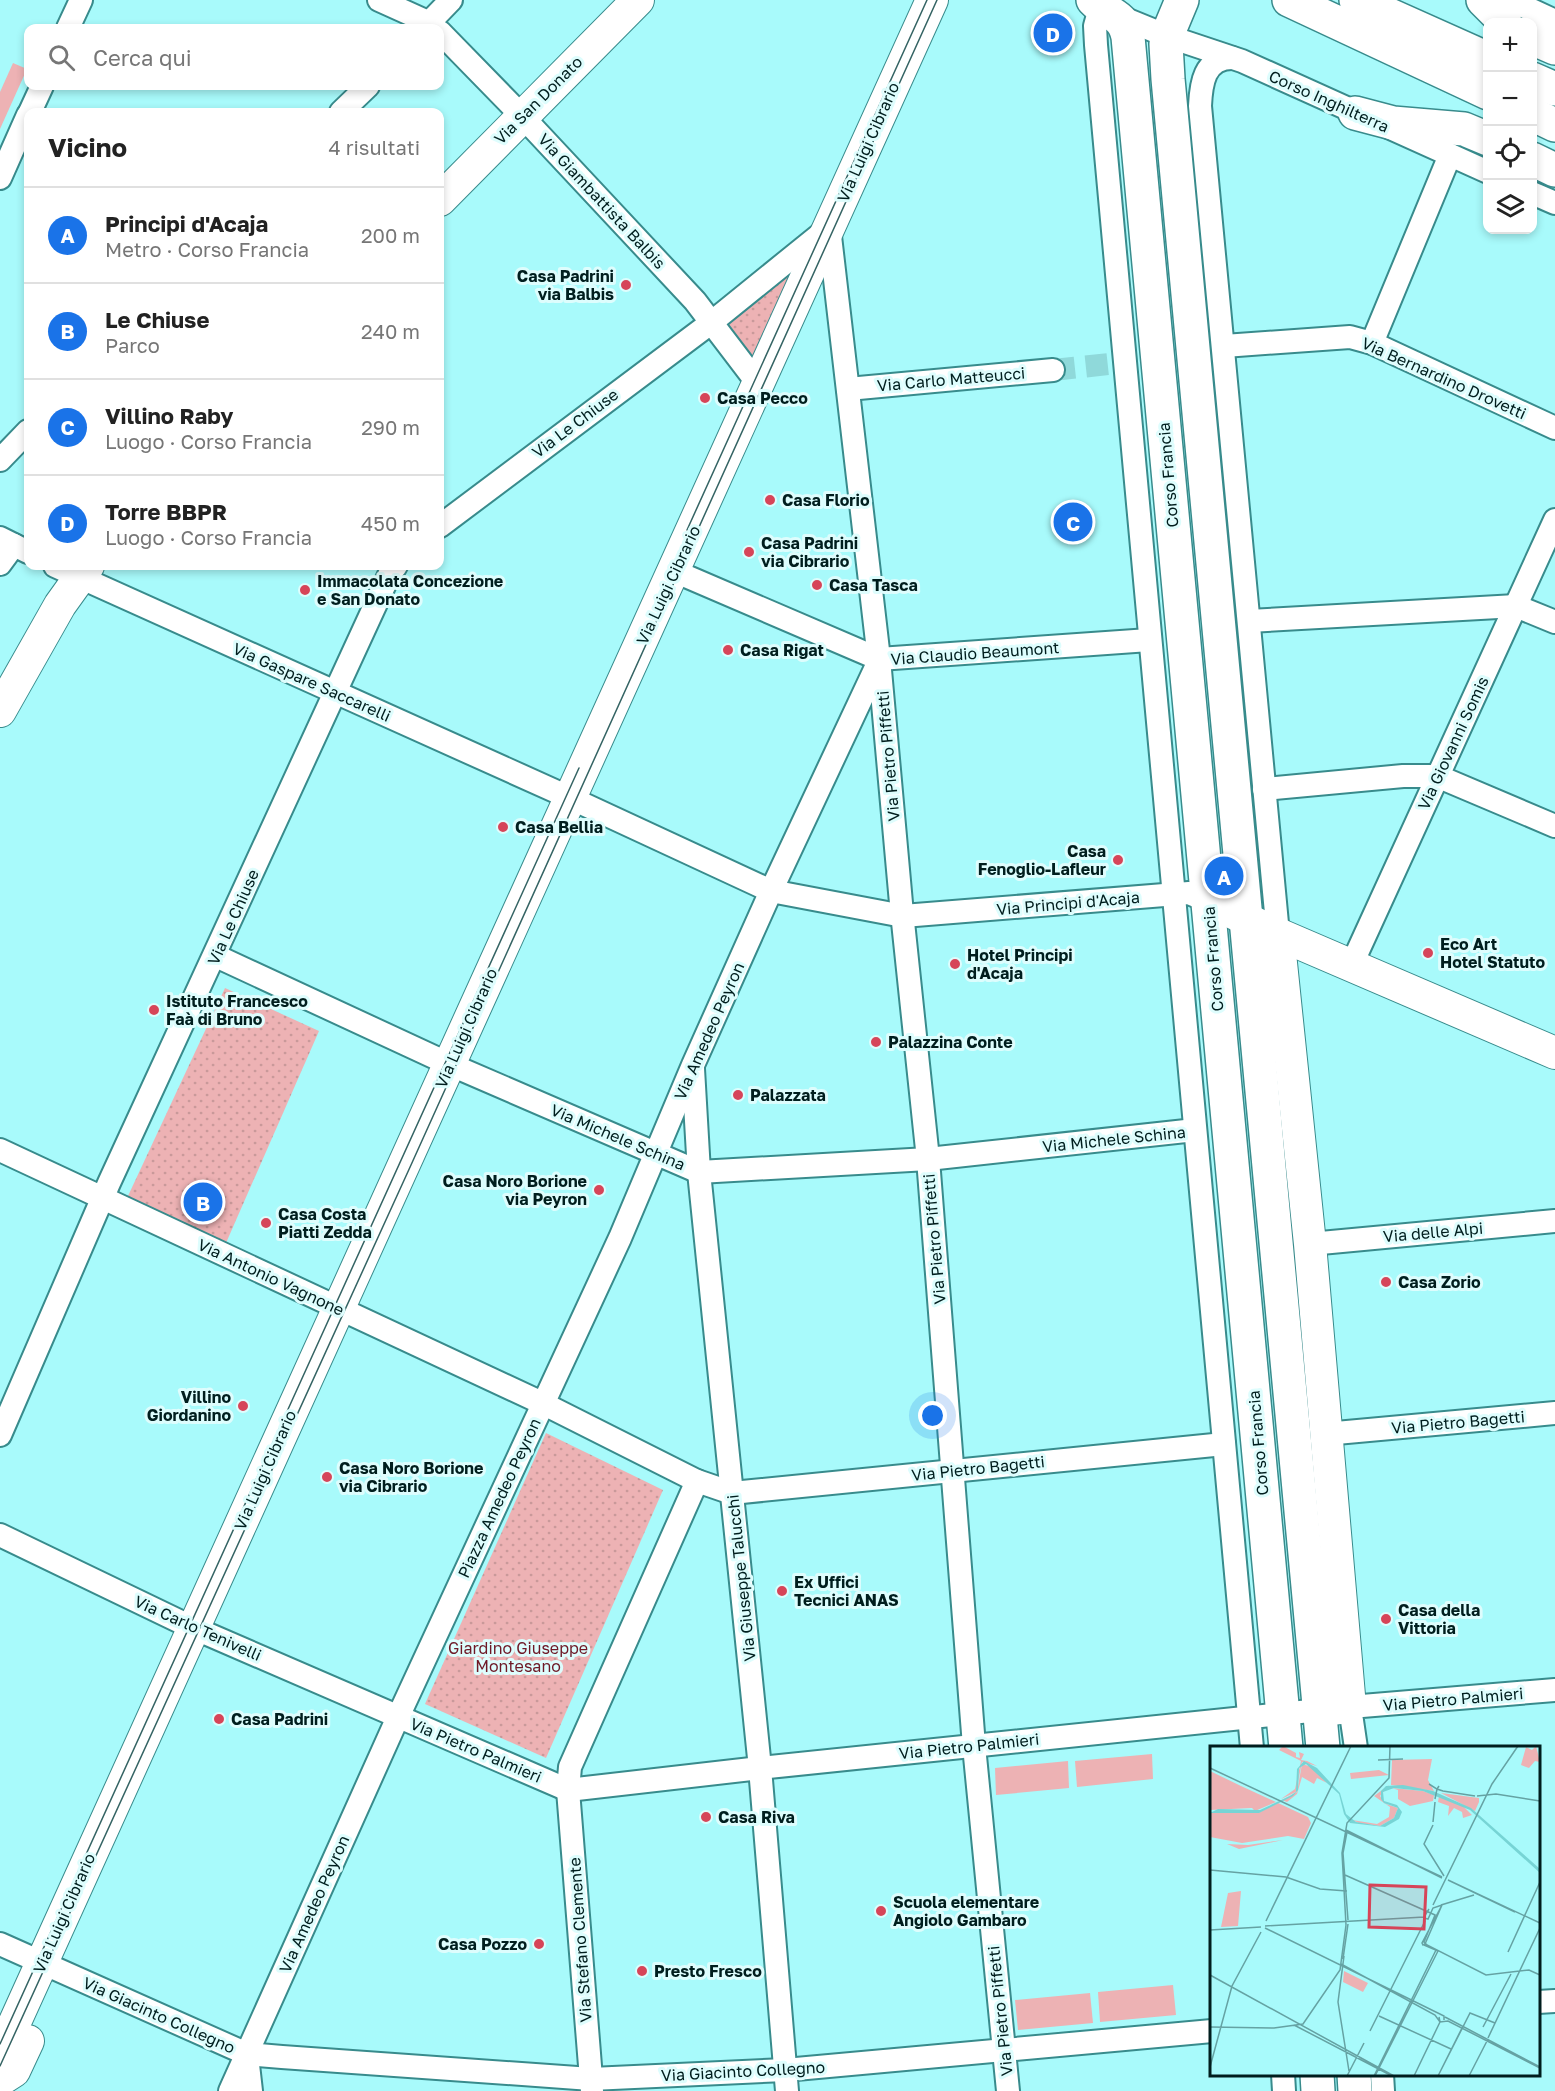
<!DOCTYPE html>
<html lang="it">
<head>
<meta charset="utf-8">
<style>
	:root { --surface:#fff; --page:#f6f6f6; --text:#222; --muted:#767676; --line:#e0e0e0; --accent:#1a73e8 }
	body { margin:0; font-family:"Golos Text",sans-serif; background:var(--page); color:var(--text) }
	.controls { position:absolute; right:18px; top:18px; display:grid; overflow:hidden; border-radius:12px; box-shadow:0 3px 9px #0003 }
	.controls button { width:54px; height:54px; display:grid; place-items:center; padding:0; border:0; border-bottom:2px solid var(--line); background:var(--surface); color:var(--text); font:30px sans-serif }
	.you { position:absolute; left:933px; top:1416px; width:21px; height:21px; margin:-15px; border:4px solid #fff; border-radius:50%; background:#1a73e8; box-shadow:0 0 0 9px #1a73e833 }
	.badge { display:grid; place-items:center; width:39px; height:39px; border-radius:50%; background:var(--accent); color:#fff; font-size:20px; font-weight:700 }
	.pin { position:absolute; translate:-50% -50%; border:3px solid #fff; box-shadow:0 2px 6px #0006 }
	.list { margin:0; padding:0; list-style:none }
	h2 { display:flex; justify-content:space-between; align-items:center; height:78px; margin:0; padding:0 24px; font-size:26px }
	h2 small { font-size:20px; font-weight:400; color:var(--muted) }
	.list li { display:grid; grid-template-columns:39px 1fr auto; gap:18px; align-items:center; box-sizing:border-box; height:96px; padding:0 24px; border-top:2px solid var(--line) }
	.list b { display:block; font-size:22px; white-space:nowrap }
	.list p { margin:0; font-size:20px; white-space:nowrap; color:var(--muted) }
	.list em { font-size:20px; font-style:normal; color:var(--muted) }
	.icon { flex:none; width:33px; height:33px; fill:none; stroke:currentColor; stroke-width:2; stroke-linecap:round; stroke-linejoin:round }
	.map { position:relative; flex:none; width:1555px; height:2091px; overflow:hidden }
	.search { position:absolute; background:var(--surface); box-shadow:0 3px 9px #0003; left:24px; top:24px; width:420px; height:66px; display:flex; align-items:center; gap:15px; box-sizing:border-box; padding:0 21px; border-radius:12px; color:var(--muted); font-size:22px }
	.panel { position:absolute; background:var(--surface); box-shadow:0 3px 9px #0003; left:24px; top:108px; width:420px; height:462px; border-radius:12px }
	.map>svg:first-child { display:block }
	.grass { fill:#edb2b4 }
	.garden { fill:url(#garden-dots) }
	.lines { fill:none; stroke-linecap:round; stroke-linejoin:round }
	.street-tunnel { stroke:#8fd9da; stroke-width:22; stroke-dasharray:22 11; stroke-linecap:butt }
	.street-casing { stroke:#388b8c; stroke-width:26 }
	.secondary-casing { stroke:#388b8c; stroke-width:34 }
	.primary-casing { stroke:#388b8c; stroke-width:36 }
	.street { stroke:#fff; stroke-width:22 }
	.secondary { stroke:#fff; stroke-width:32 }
	.primary { stroke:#fff; stroke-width:33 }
	.tram { stroke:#356464; stroke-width:1.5 }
	.poi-dot { fill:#d64559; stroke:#defdfd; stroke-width:2 }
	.labels { text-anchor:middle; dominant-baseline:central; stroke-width:6; stroke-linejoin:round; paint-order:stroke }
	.street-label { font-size:16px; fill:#001e1e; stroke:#defdfd }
	.poi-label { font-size:16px; font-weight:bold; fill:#001e1e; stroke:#defdfd; text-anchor:start }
	.park-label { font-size:16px; fill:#6e1826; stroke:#defdfd }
	.inset-road { fill:none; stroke:#65a2a3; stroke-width:1.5 }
	.view { fill:#d64559; fill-opacity:0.15; stroke:#d64559; stroke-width:3 }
	.inset-edge { fill:none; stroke:#001e1e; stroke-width:3 }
</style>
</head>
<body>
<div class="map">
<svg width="1555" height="2091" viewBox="0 0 1555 2091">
	<defs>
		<pattern id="garden-dots" width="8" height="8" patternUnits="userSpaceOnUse" patternTransform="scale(1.5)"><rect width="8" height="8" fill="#edb2b4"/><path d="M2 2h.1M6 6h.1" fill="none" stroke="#c9999a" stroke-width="1.8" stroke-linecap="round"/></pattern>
	</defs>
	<rect width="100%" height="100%" fill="#a8fafb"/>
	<g class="grass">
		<path d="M13,63L27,69L0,129V92Z"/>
		<path d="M1152,1754L1153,1779L1077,1787L1075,1761Z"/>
		<path d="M1068,1761L1069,1788L996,1795L995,1768Z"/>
		<path d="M1173,1985L1176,2015L1100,2022L1098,1992Z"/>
		<path d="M1090,1993L1093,2023L1018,2030L1015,2000Z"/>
	</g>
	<g class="garden">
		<path d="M784,272H801L758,357L743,354L723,327Z"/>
		<path d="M225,988L319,1031L226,1243L128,1196Z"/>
		<path d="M546,1433L663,1490L546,1758L425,1704Z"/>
	</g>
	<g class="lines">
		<path class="street-tunnel" d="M1053,370L1109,364"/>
		<g class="street-casing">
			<g id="street">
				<path d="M379,0L430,23"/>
				<path d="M1510,0L1555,21"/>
				<path d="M1100,8L1095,26L1096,45L1252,1748"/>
				<path d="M1118,16L1167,36L1242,61L1488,172"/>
				<path d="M68,28L81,0"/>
				<path d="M424,28L451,0"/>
				<path d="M440,32L522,116L695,301L759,385"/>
				<path d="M1232,58C1204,58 1201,84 1200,106L1278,934"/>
				<path d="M30,112L42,86"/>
				<path d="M341,112L368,86"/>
				<path d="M0,178L28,115"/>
				<path d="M1532,193L1555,203"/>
				<path d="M1372,343L1450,155"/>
				<path d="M1224,346L1350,337L1372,343L1555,428"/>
				<path d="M848,389L1053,370"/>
				<path d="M0,460L28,431"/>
				<path d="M440,526L712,322L822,233L827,232L830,236L879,659L901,903L928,1159L974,1746L1008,2091"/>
				<path d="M0,538L28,552"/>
				<path d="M0,564L14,545"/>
				<path d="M55,566L566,796L771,891L903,916L1189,893L1208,901"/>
				<path d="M674,571L879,659L1149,640"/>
				<path d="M1249,621L1516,606L1555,622"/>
				<path d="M1264,789L1403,776H1437L1555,826"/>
				<path d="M216,956L449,1064L699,1172L928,1159L1195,1130"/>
				<path d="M1351,966L1555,520"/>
				<path d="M693,1069L699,1172L760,1768L787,2091"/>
				<path d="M0,1150L542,1403L697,1481L732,1493L1224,1444"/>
				<path d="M1310,1244L1555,1221"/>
				<path d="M1325,1434L1555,1413"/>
				<path d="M0,1435L109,1183L390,573L396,566"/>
				<path d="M0,1535L189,1626L568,1790L760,1768L1320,1710"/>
				<path d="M1356,1748L1350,1707L1555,1690"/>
				<path d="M0,1944L247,2054L282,2057L591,2079L785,2070L1212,2031"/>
				<path d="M1538,2002L1555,2001"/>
				<path d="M247,2056L251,2091"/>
				<path d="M1283,2074L1284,2091"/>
				<path d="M1382,2074L1383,2091"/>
				<path d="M230,2091L398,1717L620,1238L693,1065L771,891L879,661"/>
				<path d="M592,2091L568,1790L570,1767L697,1481"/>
			</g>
		</g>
		<g class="secondary-casing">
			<g id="secondary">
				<path d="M440,200L638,0"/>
				<path d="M0,711L60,605L88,566"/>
				<path d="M1208,901L1278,934L1555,1053"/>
				<path d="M1278,934L1310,1244L1350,1707L1320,1710"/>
				<path d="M0,2055L932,0"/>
				<path d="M0,2080L14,2071L28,2041"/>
			</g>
		</g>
		<g class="primary-casing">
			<g id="primary">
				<path d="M1093,0C1108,16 1123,12 1128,37L1286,1748"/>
				<path d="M1182,0L1167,36L1166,44L1168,79L1323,1748"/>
				<path d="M1289,0L1488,93"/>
				<path d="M1356,0L1488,59"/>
				<path d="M1483,0L1505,22"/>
				<path d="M1532,38L1555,48"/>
				<path d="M1532,79L1555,89"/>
				<path d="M1355,113L1393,123L1464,129L1488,139"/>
				<path d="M1532,114L1555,125"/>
				<path d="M1532,159L1555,170"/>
				<path d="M1317,2074L1318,2091"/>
				<path d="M1354,2074L1355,2091"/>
			</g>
		</g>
		<use href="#street" class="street"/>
		<use href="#secondary" class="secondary"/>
		<use href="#primary" class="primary"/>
		<g class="tram">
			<path d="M687,530L927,0"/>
			<path d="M0,2044L579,768"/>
			<path d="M0,2066L411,1165L937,0"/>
		</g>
	</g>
	<g class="poi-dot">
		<circle cx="626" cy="285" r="6"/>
		<circle cx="705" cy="398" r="6"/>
		<circle cx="770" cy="500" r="6"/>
		<circle cx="749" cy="552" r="6"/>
		<circle cx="817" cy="585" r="6"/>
		<circle cx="305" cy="590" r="6"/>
		<circle cx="728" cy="650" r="6"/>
		<circle cx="503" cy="827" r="6"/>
		<circle cx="1118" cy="860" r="6"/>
		<circle cx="1428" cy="953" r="6"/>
		<circle cx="955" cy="964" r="6"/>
		<circle cx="154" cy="1010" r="6"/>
		<circle cx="876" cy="1042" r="6"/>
		<circle cx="738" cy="1095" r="6"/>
		<circle cx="599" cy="1190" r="6"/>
		<circle cx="266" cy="1223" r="6"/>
		<circle cx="1386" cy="1282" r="6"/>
		<circle cx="243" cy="1406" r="6"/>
		<circle cx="327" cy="1477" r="6"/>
		<circle cx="782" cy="1591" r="6"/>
		<circle cx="1386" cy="1619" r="6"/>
		<circle cx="219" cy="1719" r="6"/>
		<circle cx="706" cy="1817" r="6"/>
		<circle cx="881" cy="1911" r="6"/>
		<circle cx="539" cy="1944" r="6"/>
		<circle cx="642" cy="1971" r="6"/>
	</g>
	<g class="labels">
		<g class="street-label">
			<text transform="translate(538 100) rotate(-45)">Via San Donato</text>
			<text transform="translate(1329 101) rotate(24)">Corso Inghilterra</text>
			<text transform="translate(868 142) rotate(-66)">Via Luigi Cibrario</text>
			<text transform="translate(602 201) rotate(47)">Via Giambattista Balbis</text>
			<text transform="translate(1444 378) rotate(24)">Via Bernardino Drovetti</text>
			<text transform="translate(951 379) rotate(-5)">Via Carlo Matteucci</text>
			<text transform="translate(575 423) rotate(-37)">Via Le Chiuse</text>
			<text transform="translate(1168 475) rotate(-95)">Corso Francia</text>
			<text transform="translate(668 585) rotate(-65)">Via Luigi Cibrario</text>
			<text transform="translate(975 653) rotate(-4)">Via Claudio Beaumont</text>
			<text transform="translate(312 682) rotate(24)">Via Gaspare Saccarelli</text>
			<text transform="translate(1453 743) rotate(-65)">Via Giovanni Somis</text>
			<text transform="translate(888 756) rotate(-95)">Via Pietro Piffetti</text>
			<text transform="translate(1068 903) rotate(-5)">Via Principi d'Acaja</text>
			<text transform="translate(233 917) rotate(-66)">Via Le Chiuse</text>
			<text transform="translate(1213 959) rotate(-95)">Corso Francia</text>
			<text transform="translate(466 1028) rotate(-66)">Via Luigi Cibrario</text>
			<text transform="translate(709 1031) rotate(-66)">Via Amedeo Peyron</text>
			<text transform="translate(618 1137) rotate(23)">Via Michele Schina</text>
			<text transform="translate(1114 1139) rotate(-6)">Via Michele Schina</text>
			<text transform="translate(1433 1232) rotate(-5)">Via delle Alpi</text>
			<text transform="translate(934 1239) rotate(-95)">Via Pietro Piffetti</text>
			<text transform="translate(271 1277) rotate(25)">Via Antonio Vagnone</text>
			<text transform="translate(1458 1422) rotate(-5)">Via Pietro Bagetti</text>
			<text transform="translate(1258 1443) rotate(-95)">Corso Francia</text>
			<text transform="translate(978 1468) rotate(-6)">Via Pietro Bagetti</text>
			<text transform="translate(265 1470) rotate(-66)">Via Luigi Cibrario</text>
			<text transform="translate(499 1498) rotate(-65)">Piazza Amedeo Peyron</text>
			<text transform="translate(741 1578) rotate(-96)">Via Giuseppe Talucchi</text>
			<text transform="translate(198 1628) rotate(24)">Via Carlo Tenivelli</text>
			<text transform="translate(1453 1699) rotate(-5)">Via Pietro Palmieri</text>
			<text transform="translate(969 1746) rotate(-6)">Via Pietro Palmieri</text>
			<text transform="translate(476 1750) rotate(23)">Via Pietro Palmieri</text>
			<text transform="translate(314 1904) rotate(-66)">Via Amedeo Peyron</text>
			<text transform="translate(64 1913) rotate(-66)">Via Luigi Cibrario</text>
			<text transform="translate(580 1940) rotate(-94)">Via Stefano Clemente</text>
			<text transform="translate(1000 2011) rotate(-96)">Via Pietro Piffetti</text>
			<text transform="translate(159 2015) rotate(24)">Via Giacinto Collegno</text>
			<text transform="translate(743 2071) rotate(-3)">Via Giacinto Collegno</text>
		</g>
		<g class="poi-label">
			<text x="614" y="276" text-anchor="end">Casa Padrini<tspan x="614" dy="18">via Balbis</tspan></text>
			<text x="717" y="398">Casa Pecco</text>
			<text x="782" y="500">Casa Florio</text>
			<text x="761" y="543">Casa Padrini<tspan x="761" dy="18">via Cibrario</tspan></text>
			<text x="317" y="581">Immacolata Concezione<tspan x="317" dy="18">e San Donato</tspan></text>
			<text x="829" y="585">Casa Tasca</text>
			<text x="740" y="650">Casa Rigat</text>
			<text x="515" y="827">Casa Bellia</text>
			<text x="1106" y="851" text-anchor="end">Casa<tspan x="1106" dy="18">Fenoglio-Lafleur</tspan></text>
			<text x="1440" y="944">Eco Art<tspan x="1440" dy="18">Hotel Statuto</tspan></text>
			<text x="967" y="955">Hotel Principi<tspan x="967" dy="18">d'Acaja</tspan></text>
			<text x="166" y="1001">Istituto Francesco<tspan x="166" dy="18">Faà di Bruno</tspan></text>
			<text x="888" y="1042">Palazzina Conte</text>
			<text x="750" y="1095">Palazzata</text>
			<text x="587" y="1181" text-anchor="end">Casa Noro Borione<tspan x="587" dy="18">via Peyron</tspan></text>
			<text x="278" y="1214">Casa Costa<tspan x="278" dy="18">Piatti Zedda</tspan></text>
			<text x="1398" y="1282">Casa Zorio</text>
			<text x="231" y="1397" text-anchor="end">Villino<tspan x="231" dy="18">Giordanino</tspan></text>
			<text x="339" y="1468">Casa Noro Borione<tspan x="339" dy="18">via Cibrario</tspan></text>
			<text x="794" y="1582">Ex Uffici<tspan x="794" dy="18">Tecnici ANAS</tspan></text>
			<text x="1398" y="1610">Casa della<tspan x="1398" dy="18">Vittoria</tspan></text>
			<text x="231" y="1719">Casa Padrini</text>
			<text x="718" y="1817">Casa Riva</text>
			<text x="893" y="1902">Scuola elementare<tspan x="893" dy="18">Angiolo Gambaro</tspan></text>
			<text x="527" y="1944" text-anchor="end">Casa Pozzo</text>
			<text x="654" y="1971">Presto Fresco</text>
		</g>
		<g class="park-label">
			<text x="518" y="1648">Giardino Giuseppe<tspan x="518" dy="18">Montesano</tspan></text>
		</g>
	</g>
	<g transform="translate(1210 1746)">
		<rect width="330" height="330" fill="#a8fafb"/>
		<path d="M73,0L86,7V11L90,12L89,6L94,8L91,14L97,15L107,20L92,16L86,46L71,53L85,43L91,15L69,4Z" fill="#edb2b4"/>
		<path d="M326,0L330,16L325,15L319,22L311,19L316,1L322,4ZM222,13L218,34L224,45L181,39L182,14ZM92,18L102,21L117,37L107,32L104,38L92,31L87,48L77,56L72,54L87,46ZM169,24L179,29L141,33L140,27ZM0,25L31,40L66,56L45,65L42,62L0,64ZM179,39L170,50L176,58L188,62L184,72L170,80L149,77L142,74L167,78L179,71L180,61L164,50ZM182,42L213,45L224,49L223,55L200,60L188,53V44ZM231,47L269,52V56L265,65ZM229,50L252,59L262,69L253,72L252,66L244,62L238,70L239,60L228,56ZM68,57L98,71L101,77L94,93L78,90L32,97L0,91V67H48ZM73,94L29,103L17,98L38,99ZM31,145L28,180L11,181L18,147ZM134,225L158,237L153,246L133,236Z" fill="#edb2b4"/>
		<path d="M94,15L107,22L130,47L136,68L146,76L170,80L184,72L188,62L174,57L171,53V45L176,40L193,39L223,45L261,62L330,123V127L260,64L213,45L184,42L173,46L174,55L187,59L192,66L189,73L175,81L140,77L134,68L129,48L96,18L89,22L88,44L83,50L49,67H0L8,63L50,64L80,50L86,46L87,23Z" fill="#77d4d5"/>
		<path class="inset-road" d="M168,14L193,13M0,22L232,131M219,38L227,43L225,53M229,40L227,43L233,45L265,50M267,50L286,48L330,55M223,76L225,56M223,79L214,98L234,130M136,84L232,132M137,86L133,107L138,174M0,124L76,131L110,143L137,145M135,129L225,169L214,196L217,199L276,229L319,224L330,229M238,134L305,166M238,134L330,177M223,159L282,38L308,0M231,159L264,149M232,159L215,198L213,199L212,197ZM214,172L218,173L223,162L232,159M56,175L141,0M55,180L214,171L219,163M55,182L234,270V274M0,184L51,181M298,206L330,136M134,210L128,256L139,325M133,213L138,178M131,218L225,269L230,276L238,275L330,322M0,229L184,330M169,270L241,303M235,271L330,321M84,279L182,330M0,281L64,282L93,278L130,224L136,179L132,107L137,77L179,32L180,0M273,281L301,228M160,285L215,175M278,292L330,182M0,321L22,240L51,186M137,330L154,297M164,330L226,204M165,330L228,205L214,199M204,330L230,276L229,271M228,330L252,282M228,330L260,267L285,277M259,330L278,293"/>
		<path class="view" d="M160,139L216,141L214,183L159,181Z"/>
		<rect width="330" height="330" class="inset-edge"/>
	</g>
</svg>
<div class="controls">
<button>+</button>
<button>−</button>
<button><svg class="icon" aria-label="locate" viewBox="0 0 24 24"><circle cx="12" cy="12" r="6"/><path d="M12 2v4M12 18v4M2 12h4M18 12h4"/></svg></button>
<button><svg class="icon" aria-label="layers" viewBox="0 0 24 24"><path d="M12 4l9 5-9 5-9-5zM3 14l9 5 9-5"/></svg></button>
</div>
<div class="you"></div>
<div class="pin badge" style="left:1224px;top:876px">A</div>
<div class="pin badge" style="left:203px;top:1202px">B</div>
<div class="pin badge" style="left:1073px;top:522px">C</div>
<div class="pin badge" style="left:1053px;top:33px">D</div>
<div class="search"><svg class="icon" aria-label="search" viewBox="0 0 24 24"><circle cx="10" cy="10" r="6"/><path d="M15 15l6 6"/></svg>Cerca qui</div>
<section class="panel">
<h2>Vicino<small>4 risultati</small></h2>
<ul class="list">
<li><span class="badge">A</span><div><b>Principi d'Acaja</b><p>Metro · Corso Francia</p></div><em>200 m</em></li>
<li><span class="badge">B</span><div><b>Le Chiuse</b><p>Parco</p></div><em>240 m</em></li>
<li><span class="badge">C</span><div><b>Villino Raby</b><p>Luogo · Corso Francia</p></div><em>290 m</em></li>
<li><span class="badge">D</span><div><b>Torre BBPR</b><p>Luogo · Corso Francia</p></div><em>450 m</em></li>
</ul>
</section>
</div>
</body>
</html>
